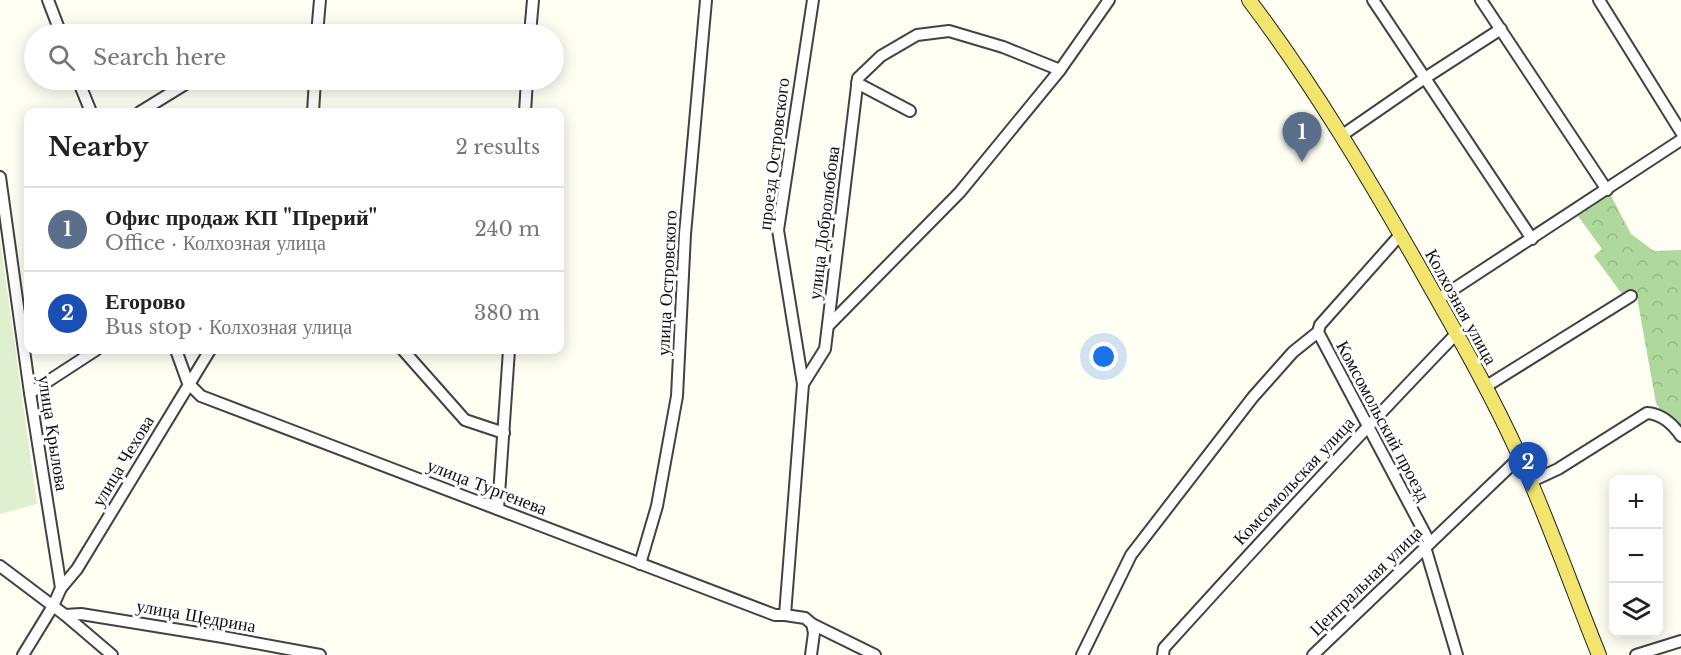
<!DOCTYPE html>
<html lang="en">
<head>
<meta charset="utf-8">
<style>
	:root { --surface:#fff; --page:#f6f6f6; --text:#222; --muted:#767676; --line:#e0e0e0; --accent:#ea580c }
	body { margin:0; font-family:"Libre Baskerville",serif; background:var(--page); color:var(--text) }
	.controls { position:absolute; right:18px; bottom:18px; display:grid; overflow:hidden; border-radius:12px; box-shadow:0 3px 15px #0003 }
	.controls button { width:54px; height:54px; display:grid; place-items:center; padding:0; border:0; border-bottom:2px solid var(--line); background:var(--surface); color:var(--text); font:30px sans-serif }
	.you { position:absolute; left:1104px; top:357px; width:21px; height:21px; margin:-15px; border:4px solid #fff; border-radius:50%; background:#1a73e8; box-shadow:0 0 0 9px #1a73e833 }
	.badge { display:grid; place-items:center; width:39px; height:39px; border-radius:50%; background:var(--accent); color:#fff; font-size:20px; font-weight:700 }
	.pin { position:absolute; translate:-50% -50px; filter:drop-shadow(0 2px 3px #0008) }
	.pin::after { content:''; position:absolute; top:32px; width:21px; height:18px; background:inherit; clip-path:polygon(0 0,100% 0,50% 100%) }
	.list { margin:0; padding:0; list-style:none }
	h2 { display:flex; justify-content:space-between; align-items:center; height:78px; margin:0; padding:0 24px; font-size:26px }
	h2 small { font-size:20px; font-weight:400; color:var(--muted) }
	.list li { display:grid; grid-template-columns:39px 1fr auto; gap:18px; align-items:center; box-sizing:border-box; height:84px; padding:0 24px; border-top:2px solid var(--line) }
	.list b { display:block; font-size:22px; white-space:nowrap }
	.list p { margin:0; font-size:20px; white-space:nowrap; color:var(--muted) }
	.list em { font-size:20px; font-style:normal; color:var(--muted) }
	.icon { flex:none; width:33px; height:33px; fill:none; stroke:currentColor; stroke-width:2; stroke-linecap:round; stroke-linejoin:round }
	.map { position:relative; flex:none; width:1681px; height:655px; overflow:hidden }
	.search { position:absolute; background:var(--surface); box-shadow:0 3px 15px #0003; left:24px; top:24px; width:540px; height:66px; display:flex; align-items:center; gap:15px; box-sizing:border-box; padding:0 21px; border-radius:33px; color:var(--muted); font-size:22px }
	.panel { position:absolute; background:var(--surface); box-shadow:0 3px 15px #0003; left:24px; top:108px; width:540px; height:246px; border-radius:12px }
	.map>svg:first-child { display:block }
	.forest { fill:url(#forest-crowns) }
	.pitch { fill:#dff0ce }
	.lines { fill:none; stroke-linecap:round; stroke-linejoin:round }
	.minor-casing { stroke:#424242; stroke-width:14 }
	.major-casing { stroke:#202020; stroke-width:16 }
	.minor { stroke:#fff; stroke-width:10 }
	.major { stroke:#f2e56e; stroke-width:14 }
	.labels { text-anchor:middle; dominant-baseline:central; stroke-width:6; stroke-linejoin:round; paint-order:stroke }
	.street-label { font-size:18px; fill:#0f0f0f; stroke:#fff }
</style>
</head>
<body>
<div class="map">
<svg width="1681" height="655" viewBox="0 0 1681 655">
	<defs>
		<pattern id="forest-crowns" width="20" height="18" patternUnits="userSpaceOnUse" patternTransform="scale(1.5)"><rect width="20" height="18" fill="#afd89c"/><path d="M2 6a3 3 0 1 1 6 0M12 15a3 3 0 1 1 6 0" fill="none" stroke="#95b885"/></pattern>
	</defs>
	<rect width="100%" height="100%" fill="#fefef2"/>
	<path class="forest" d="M1610,194L1631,234L1654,251L1681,250V430L1661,411L1656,403L1636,291L1622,294L1594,256L1602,249L1578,216Z"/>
	<path class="pitch" d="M0,239L37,504L0,514Z"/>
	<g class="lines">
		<g class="minor-casing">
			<g id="minor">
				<path d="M48,0L61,34"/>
				<path d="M1373,0L1532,239"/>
				<path d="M1481,0L1607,190"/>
				<path d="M1599,0L1681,132"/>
				<path d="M317,34L320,0"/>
				<path d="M530,34L533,0"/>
				<path d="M78,80L91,112"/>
				<path d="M857,83L910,111"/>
				<path d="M140,112L192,80"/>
				<path d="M313,112L315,80"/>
				<path d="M525,112L527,80"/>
				<path d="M1341,136L1425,78L1501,29"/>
				<path d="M0,177L30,393L61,588"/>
				<path d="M1400,235L1320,325L1318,332L1430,543"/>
				<path d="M1437,300L1681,140"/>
				<path d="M829,325L960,192L1060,70L1109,0"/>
				<path d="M176,350L188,383L201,396L775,615H785L803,384L825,349L858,78L881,56L917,35L949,31L1003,47L1060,70"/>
				<path d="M403,350L465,420L504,433"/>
				<path d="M803,384L778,230L813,0"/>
				<path d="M1485,387L1631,296"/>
				<path d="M30,393L96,350"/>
				<path d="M1530,482L1558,469L1647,413C1662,414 1672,423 1681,436"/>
				<path d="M498,509L509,350"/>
				<path d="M1425,547L1457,655"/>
				<path d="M640,564L657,506L677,396L685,234L706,0"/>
				<path d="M0,566L65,615L112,655"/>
				<path d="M65,615L81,614L223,637L320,655"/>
				<path d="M785,615L805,618L812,624L814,633L811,655"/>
				<path d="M812,624L875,655"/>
				<path d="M23,655L53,606L61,588L77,569L210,350"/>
				<path d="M1082,655L1131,555L1253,397L1293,352L1318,332"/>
				<path d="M1163,655L1164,648C1260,542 1357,437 1456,334"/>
				<path d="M1313,655L1520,457"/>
				<path d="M1636,655L1681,641"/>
			</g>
		</g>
		<g class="major-casing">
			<path id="major" d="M1249,0C1314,86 1369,179 1422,272C1455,331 1490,391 1518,453C1548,519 1572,588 1599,655"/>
		</g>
		<use href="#minor" class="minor"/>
		<use href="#major" class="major"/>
	</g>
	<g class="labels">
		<g class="street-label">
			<text transform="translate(774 154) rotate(-83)">проезд Островского</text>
			<text transform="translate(824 223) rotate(-83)">улица Добролюбова</text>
			<text transform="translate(667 283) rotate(-87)">улица Островского</text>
			<text transform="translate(1461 307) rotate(61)">Колхозная улица</text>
			<text transform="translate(1383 421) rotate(62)">Комсомольский проезд</text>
			<text transform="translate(53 433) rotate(81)">улица Крылова</text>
			<text transform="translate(123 461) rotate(-59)">улица Чехова</text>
			<text transform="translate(1294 481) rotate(-47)">Комсомольская улица</text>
			<text transform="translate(487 487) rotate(21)">улица Тургенева</text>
			<text transform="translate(1366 581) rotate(-44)">Центральная улица</text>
			<text transform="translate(196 616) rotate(10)">улица Щедрина</text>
		</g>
	</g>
</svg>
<div class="controls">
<button>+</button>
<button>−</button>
<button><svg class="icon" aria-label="layers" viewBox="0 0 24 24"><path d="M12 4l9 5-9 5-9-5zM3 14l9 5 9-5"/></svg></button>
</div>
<div class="you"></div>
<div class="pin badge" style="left:1302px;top:162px;background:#5c6f8a">1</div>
<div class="pin badge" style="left:1528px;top:492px;background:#1a4fb4">2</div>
<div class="search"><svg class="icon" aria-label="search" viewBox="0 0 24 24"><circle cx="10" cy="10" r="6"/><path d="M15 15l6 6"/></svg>Search here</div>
<section class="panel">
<h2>Nearby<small>2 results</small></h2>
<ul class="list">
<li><span class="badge" style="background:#5c6f8a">1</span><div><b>Офис продаж КП &quot;Прерий&quot;</b><p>Office · Колхозная улица</p></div><em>240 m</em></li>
<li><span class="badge" style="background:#1a4fb4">2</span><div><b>Егорово</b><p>Bus stop · Колхозная улица</p></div><em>380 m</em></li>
</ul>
</section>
</div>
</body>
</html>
